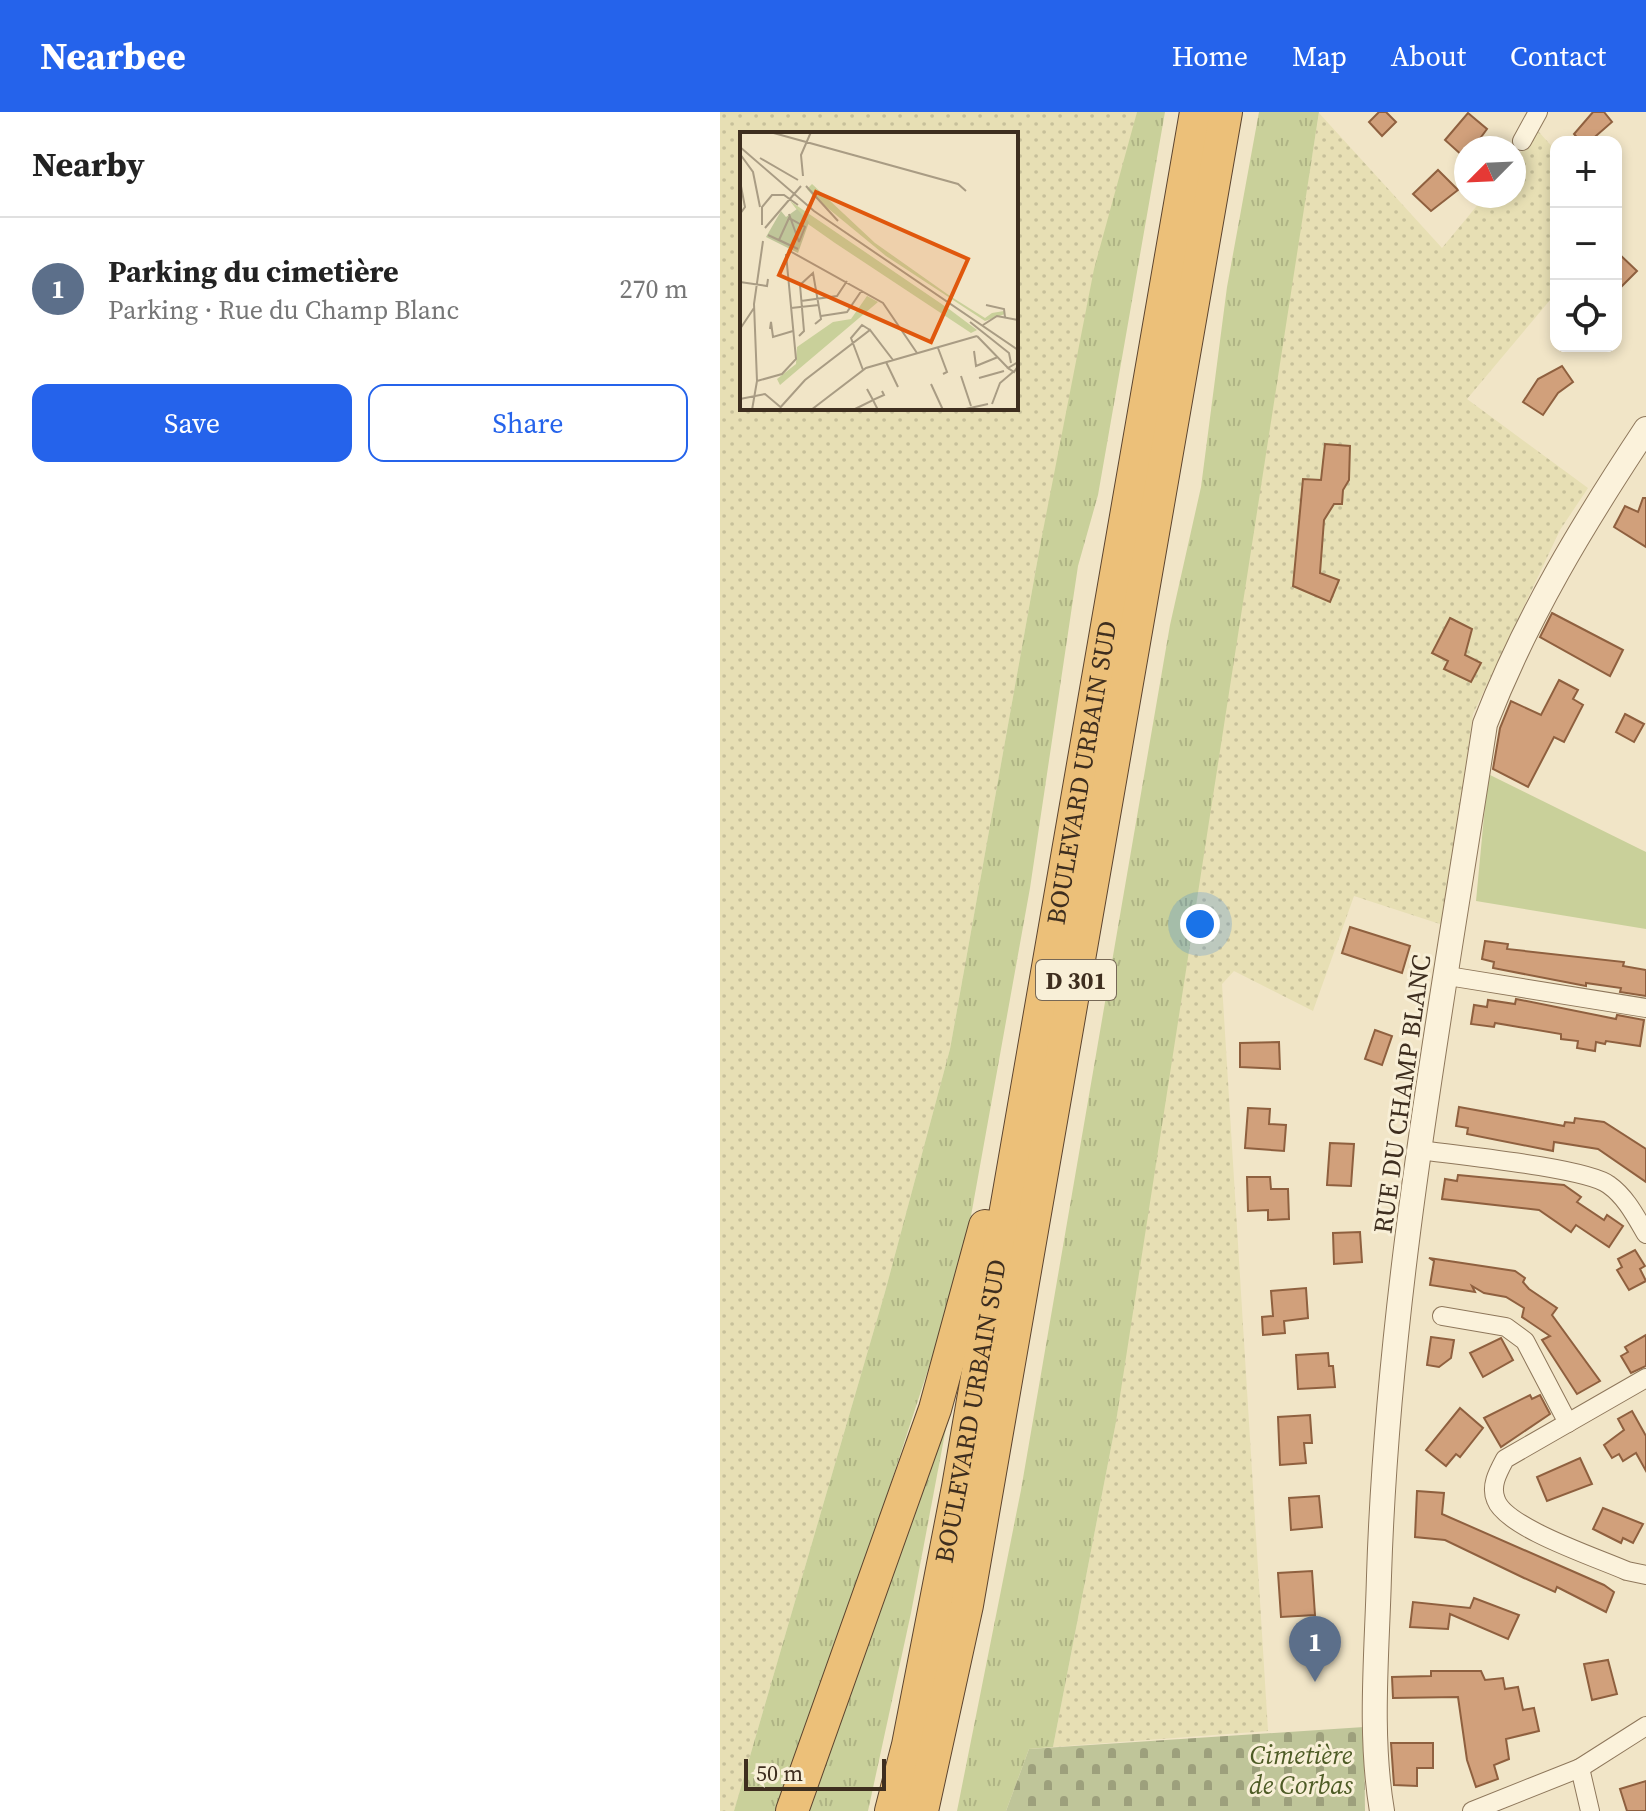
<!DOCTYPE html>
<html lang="en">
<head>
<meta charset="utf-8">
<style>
	:root { --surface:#fff; --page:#f6f6f6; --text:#222; --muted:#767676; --line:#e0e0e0; --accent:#2563eb }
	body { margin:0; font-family:"Source Serif 4",serif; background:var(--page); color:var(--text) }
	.controls { position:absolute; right:24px; top:24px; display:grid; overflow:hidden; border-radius:16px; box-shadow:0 4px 12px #0003 }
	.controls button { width:72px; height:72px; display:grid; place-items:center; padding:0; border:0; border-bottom:2px solid var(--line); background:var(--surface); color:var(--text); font:40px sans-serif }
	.compass { position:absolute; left:734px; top:24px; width:72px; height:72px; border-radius:50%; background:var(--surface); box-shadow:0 4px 12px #0003; rotate:246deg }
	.scale { position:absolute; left:24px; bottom:20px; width:142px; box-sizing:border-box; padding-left:8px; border:4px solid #3e2e1f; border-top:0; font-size:22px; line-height:28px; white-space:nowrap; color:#3e2e1f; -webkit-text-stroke:6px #f8efd7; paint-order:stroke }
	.you { position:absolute; left:480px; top:812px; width:28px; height:28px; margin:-20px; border:6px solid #fff; border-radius:50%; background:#1a73e8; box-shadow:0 0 0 12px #1a73e833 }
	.badge { display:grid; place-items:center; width:52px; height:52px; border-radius:50%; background:var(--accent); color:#fff; font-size:26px; font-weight:700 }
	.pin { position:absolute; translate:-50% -66px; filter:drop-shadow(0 2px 4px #0008) }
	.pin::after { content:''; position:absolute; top:42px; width:28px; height:24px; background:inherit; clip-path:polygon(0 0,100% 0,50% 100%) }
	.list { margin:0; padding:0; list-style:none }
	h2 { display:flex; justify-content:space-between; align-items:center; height:104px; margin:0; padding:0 32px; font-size:34px }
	h2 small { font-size:26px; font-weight:400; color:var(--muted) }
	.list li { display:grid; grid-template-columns:52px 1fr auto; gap:24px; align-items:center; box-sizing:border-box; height:144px; padding:0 32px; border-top:2px solid var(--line) }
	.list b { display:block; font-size:30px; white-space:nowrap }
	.list p { margin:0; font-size:26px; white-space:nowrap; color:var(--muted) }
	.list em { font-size:26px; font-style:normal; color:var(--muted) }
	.actions { display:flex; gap:16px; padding:24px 32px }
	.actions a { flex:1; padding:18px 0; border:2px solid var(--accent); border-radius:16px; text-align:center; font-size:28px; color:var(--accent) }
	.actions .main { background:var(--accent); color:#fff }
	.icon { flex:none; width:44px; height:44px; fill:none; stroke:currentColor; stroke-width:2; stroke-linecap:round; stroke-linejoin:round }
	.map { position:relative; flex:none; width:926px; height:1699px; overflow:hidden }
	header { display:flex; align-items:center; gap:48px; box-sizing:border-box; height:112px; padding:0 40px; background:var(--accent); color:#fff }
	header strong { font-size:38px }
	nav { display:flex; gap:44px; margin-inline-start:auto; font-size:28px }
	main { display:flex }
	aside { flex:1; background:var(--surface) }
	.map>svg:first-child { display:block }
	.farmland { fill:url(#farmland-dots); fill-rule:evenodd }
	.grass { fill:url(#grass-tufts) }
	.cemetery { fill:url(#cemetery-stones) }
	.green { fill:#c9d09a }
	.building { fill:#d1a07b; stroke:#8f603f; stroke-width:2 }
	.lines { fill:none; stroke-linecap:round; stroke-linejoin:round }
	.minor-casing { stroke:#8e775b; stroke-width:20 }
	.tertiary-casing { stroke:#8e775b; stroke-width:26 }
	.trunk-casing { stroke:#5c442f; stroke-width:34 }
	.minor { stroke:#fbf2db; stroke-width:18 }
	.tertiary { stroke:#fbf2db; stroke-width:24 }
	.trunk { stroke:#ecc079; stroke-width:32 }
	.labels { text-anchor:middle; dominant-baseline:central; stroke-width:6; stroke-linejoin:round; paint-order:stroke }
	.shield { fill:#f8efd7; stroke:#766856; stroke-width:2 }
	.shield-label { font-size:24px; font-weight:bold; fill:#3e2e1f }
	.street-label { font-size:26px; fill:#3e2e1f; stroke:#f8efd7 }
	.park-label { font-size:26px; font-style:italic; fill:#4d5b25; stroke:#f8efd7 }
	.inset-road { fill:none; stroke:#a99c84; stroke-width:2 }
	.view { fill:#e0570d; fill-opacity:0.15; stroke:#e0570d; stroke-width:4 }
	.inset-edge { fill:none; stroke:#3e2e1f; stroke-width:4 }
</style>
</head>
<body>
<header>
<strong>Nearbee</strong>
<nav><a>Home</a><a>Map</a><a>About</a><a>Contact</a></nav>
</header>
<main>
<aside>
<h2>Nearby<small></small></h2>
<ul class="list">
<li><span class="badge" style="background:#5c6f8a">1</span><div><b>Parking du cimetière</b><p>Parking · Rue du Champ Blanc</p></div><em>270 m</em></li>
</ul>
<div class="actions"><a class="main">Save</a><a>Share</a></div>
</aside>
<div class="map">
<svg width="926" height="1699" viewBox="0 0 926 1699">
	<defs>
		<pattern id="farmland-dots" width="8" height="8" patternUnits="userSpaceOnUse" patternTransform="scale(2)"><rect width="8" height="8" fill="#e7dfb4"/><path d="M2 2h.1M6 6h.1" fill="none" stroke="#c7c09a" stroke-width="1.8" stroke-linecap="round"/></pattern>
		<pattern id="grass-tufts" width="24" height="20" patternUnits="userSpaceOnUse" patternTransform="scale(2)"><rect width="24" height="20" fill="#c9d09a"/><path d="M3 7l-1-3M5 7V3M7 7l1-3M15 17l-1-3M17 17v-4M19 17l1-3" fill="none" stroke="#aeb384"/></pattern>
		<pattern id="cemetery-stones" width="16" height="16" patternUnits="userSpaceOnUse" patternTransform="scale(2)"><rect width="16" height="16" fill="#bfc599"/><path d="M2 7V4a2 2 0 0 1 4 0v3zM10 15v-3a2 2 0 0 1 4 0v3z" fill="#9da07c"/></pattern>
	</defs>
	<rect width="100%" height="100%" fill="#f1e5c7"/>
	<g class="farmland">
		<path d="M0,0H417L320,434L230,937L165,1180L14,1699H0ZM22,22H296V296H22Z"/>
		<path d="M599,1L722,136L765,84H794V49L818,19L836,39V181L747,287L868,376L840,418L753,602L723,813L634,784L593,899L514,859L502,872L548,1619L333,1635L396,1310L464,834Z"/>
	</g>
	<g class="grass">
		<path d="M417,0H445L378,383L358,454L310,776L249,1115L221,1218L166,1386L59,1699H14L165,1180L230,937L320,434L374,157Z"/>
		<path d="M539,0H599L396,1310L333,1635L309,1637L286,1699H237L301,1378L450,513L481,375L507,175Z"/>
		<path d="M236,1263L191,1501L148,1699H81Z"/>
	</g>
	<path class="cemetery" d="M644,1615L645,1699H286L309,1637Z"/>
	<path class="green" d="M768,662L926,740V817L756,789Z"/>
	<g class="building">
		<path d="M659,0H666L676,10L662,24L649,10Z"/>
		<path d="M873,0H884L892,10L869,30H861L854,22Z"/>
		<path d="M748,1L767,17L753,36H746L745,46L725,28Z"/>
		<path d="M718,58L738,78L711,99L693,82Z"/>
		<path d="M896,139L917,159L896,180Z"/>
		<path d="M842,254L853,270L838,281L823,303L803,290L818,267Z"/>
		<path d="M605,332L630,334L629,368L623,378L622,392H614L604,408L600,461L619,468L610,490L573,474L583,367L601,368Z"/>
		<path d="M923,386H926V435L894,415L905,394L918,400Z"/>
		<path d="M832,501L903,538L890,564L820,525Z"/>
		<path d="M730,506L752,517L745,543L761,551L751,570L724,557L728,549L712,541Z"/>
		<path d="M839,568L858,578L853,587L863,593L844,630L834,625L808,675L773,657L780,616L791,589L821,603Z"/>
		<path d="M905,602L924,612L914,630L896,620Z"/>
		<path d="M630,815L690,834L682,861L622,841Z"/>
		<path d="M765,829L788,832L787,837L904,850L903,854L926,858V884L900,880L901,876L866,871V874L773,856L774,850L762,847Z"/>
		<path d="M796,887L896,907L897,903L924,908L920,934L886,929L885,932L876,930L875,939L857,936L858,929L841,927V922L775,911L774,915L751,912L754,893L767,895L768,888L795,892Z"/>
		<path d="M655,918L672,924L662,953L645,947Z"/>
		<path d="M559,930L560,957L520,955V931Z"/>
		<path d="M739,995L844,1014L845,1010L854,1011L855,1006L884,1010L926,1037V1070L878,1037L834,1030L833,1039L747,1022L748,1016L736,1014Z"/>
		<path d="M528,996L550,997L549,1012L566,1013L564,1039L525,1036Z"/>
		<path d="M610,1031L634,1032L631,1074L607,1073Z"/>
		<path d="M738,1063L844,1073L861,1085L857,1090L884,1108L887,1103L903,1114L889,1135L856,1113L851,1120L819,1098L722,1087L725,1067L737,1069Z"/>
		<path d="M527,1065H550L551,1077H568L569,1107L548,1108V1098L528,1099Z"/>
		<path d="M640,1120L642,1150L614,1152L613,1121Z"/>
		<path d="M915,1138L925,1154L920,1157L926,1169L909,1178L897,1158L902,1155L898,1147Z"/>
		<path d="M709,1146L795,1159L805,1166L803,1170L809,1177L837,1196L832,1203L880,1269L857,1282L822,1228L830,1224L802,1205L804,1196L786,1185L764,1181L752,1174L755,1180L710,1173L714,1149Z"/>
		<path d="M586,1176L588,1206L564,1209L565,1221L543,1223L542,1205L553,1204L551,1179Z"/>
		<path d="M926,1223V1254L911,1261L901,1244L908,1240L905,1235Z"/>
		<path d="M711,1225L734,1228L731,1246L719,1255L707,1253Z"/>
		<path d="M781,1226L793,1248L763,1265L750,1241Z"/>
		<path d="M608,1241L609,1254H613L615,1275L578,1277L576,1243Z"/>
		<path d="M810,1283L812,1287L820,1283L830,1302L781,1335L764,1306Z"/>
		<path d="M740,1296L763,1316L740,1345L736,1342L726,1354L706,1338Z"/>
		<path d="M912,1299L926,1324V1359L916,1341L903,1349L899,1342L892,1346L884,1333L904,1318L898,1307Z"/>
		<path d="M590,1303L592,1331H584L586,1351L560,1353L558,1305Z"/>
		<path d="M860,1346L872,1372L827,1389L817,1365Z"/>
		<path d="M697,1379L724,1381L722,1402L884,1473L894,1480L886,1500L837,1475L835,1480L804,1466L725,1428L695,1425Z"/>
		<path d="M599,1384L602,1415L571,1418L569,1386Z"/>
		<path d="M883,1396L923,1412L913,1431L903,1426L901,1431L873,1417Z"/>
		<path d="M592,1459L595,1503L561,1505L558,1461Z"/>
		<path d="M754,1486L799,1503L788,1527L730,1502L728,1517L690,1515L693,1490L750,1496Z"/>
		<path d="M888,1548L897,1582L872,1588L864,1552Z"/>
		<path d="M711,1559H761L765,1568L783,1566L785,1577L798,1575L803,1598L814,1596L819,1619L786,1627L789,1647L774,1653L778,1667L756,1675L747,1648L738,1585L673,1586L672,1565L711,1564Z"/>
		<path d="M671,1631H713V1656H697V1674L674,1673Z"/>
		<path d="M926,1669V1699H907L900,1677Z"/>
	</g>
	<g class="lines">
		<g class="minor-casing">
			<g id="minor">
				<path d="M802,29L818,0"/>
				<path d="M728,864L926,896"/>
				<path d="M700,1038C736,1043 867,1056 889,1073C906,1085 916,1105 926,1122"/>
				<path d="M722,1204L786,1215L805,1229L848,1311"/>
				<path d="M926,1266L785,1347C778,1360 770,1374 776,1388C786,1416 878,1446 907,1459L926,1463"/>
				<path d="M860,1656L870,1699"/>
				<path d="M752,1699L860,1656L926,1614"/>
			</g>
		</g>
		<g class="tertiary-casing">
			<path id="tertiary" d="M662,1699C649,1622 657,1541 659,1464C668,1178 722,894 765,612C807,504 863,412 926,317"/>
		</g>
		<g class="trunk-casing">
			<g id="trunk">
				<path d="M72,1699L215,1297L265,1114"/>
				<path id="s1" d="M171,1699L188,1633L238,1375L476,0"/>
				<path d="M202,1699L247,1493L506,0"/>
			</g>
		</g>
		<use href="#minor" class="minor"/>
		<use href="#tertiary" class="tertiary"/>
		<use href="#trunk" class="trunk"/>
	</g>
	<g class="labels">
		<rect class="shield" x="316" y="848" width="80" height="40" rx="6"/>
		<g class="shield-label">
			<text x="356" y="868">D 301</text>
		</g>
		<g class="street-label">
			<text stroke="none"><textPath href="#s1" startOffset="1056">BOULEVARD URBAIN SUD</textPath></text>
			<text transform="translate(682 982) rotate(-82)">RUE DU CHAMP BLANC</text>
			<text stroke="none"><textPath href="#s1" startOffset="408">BOULEVARD URBAIN SUD</textPath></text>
		</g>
		<g class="park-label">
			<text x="581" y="1643">Cimetière<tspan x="581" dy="30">de Corbas</tspan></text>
		</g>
	</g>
	<g transform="translate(20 20)">
		<rect width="278" height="278" fill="#f1e5c7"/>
		<path d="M72,52L135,111L210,164L245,186L252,181L264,179L265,182L245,189L146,124L73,64L67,57ZM50,69L209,177L237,198L231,201L95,111L68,92Z" fill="#c9d09a"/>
		<path d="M57,77L69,90L58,121L26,105L41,79L46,85Z" fill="#bfc599"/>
		<path d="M127,164L138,170L40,253L37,247L56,232L57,215L93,190L111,187Z" fill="#c9d09a"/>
		<path class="inset-road" d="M30,0L218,52L226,59M0,15L74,79L278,218M0,22L13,40L20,75M20,26L58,48M63,44L61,23L71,0M0,49L5,75L0,82M66,54L98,89M49,82L59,110M22,93V75L32,63H44L58,73M25,96L61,54M28,103L58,117L39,108M39,108L49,86L65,95L59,110M48,118L143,171L177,221M0,150L27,154L28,147M61,169L97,164L107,149M246,173L264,177L265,185M51,176L79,173M81,184L107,180L122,158M230,190L269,221L271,231M243,193L257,184L278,188M0,197L14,176M30,197L31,190L33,205L53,199M59,204L64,199L60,153L73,141L81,187L75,192M237,204L269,237M198,216L207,240L203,242M234,219L236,234L258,225M146,230L158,255M278,234L274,240L268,236L278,230M123,238L111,206L122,193L130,198M221,244L231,274M239,246L264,239M17,249L42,242L56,227L46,122M191,252L203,278M127,257L133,268L144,263L142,259M0,267L25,262L44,278M252,272L260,251L273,240M12,278L17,249L14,172L23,109M38,278L65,248L130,198L153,228M71,278L126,236L237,204M113,278L133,268L138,278M221,278L248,272"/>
		<path class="view" d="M76,60L228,127L191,210L39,143Z"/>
		<rect width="278" height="278" class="inset-edge"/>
	</g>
</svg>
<div class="controls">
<button>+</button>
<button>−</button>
<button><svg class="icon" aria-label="locate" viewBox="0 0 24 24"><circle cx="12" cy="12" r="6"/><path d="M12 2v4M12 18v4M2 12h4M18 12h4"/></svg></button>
</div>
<svg class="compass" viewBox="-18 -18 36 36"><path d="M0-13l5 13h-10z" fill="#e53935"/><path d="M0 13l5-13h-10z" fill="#767676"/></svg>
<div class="scale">50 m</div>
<div class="you"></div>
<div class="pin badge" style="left:595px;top:1570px;background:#5c6f8a">1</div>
</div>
</main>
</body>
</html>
